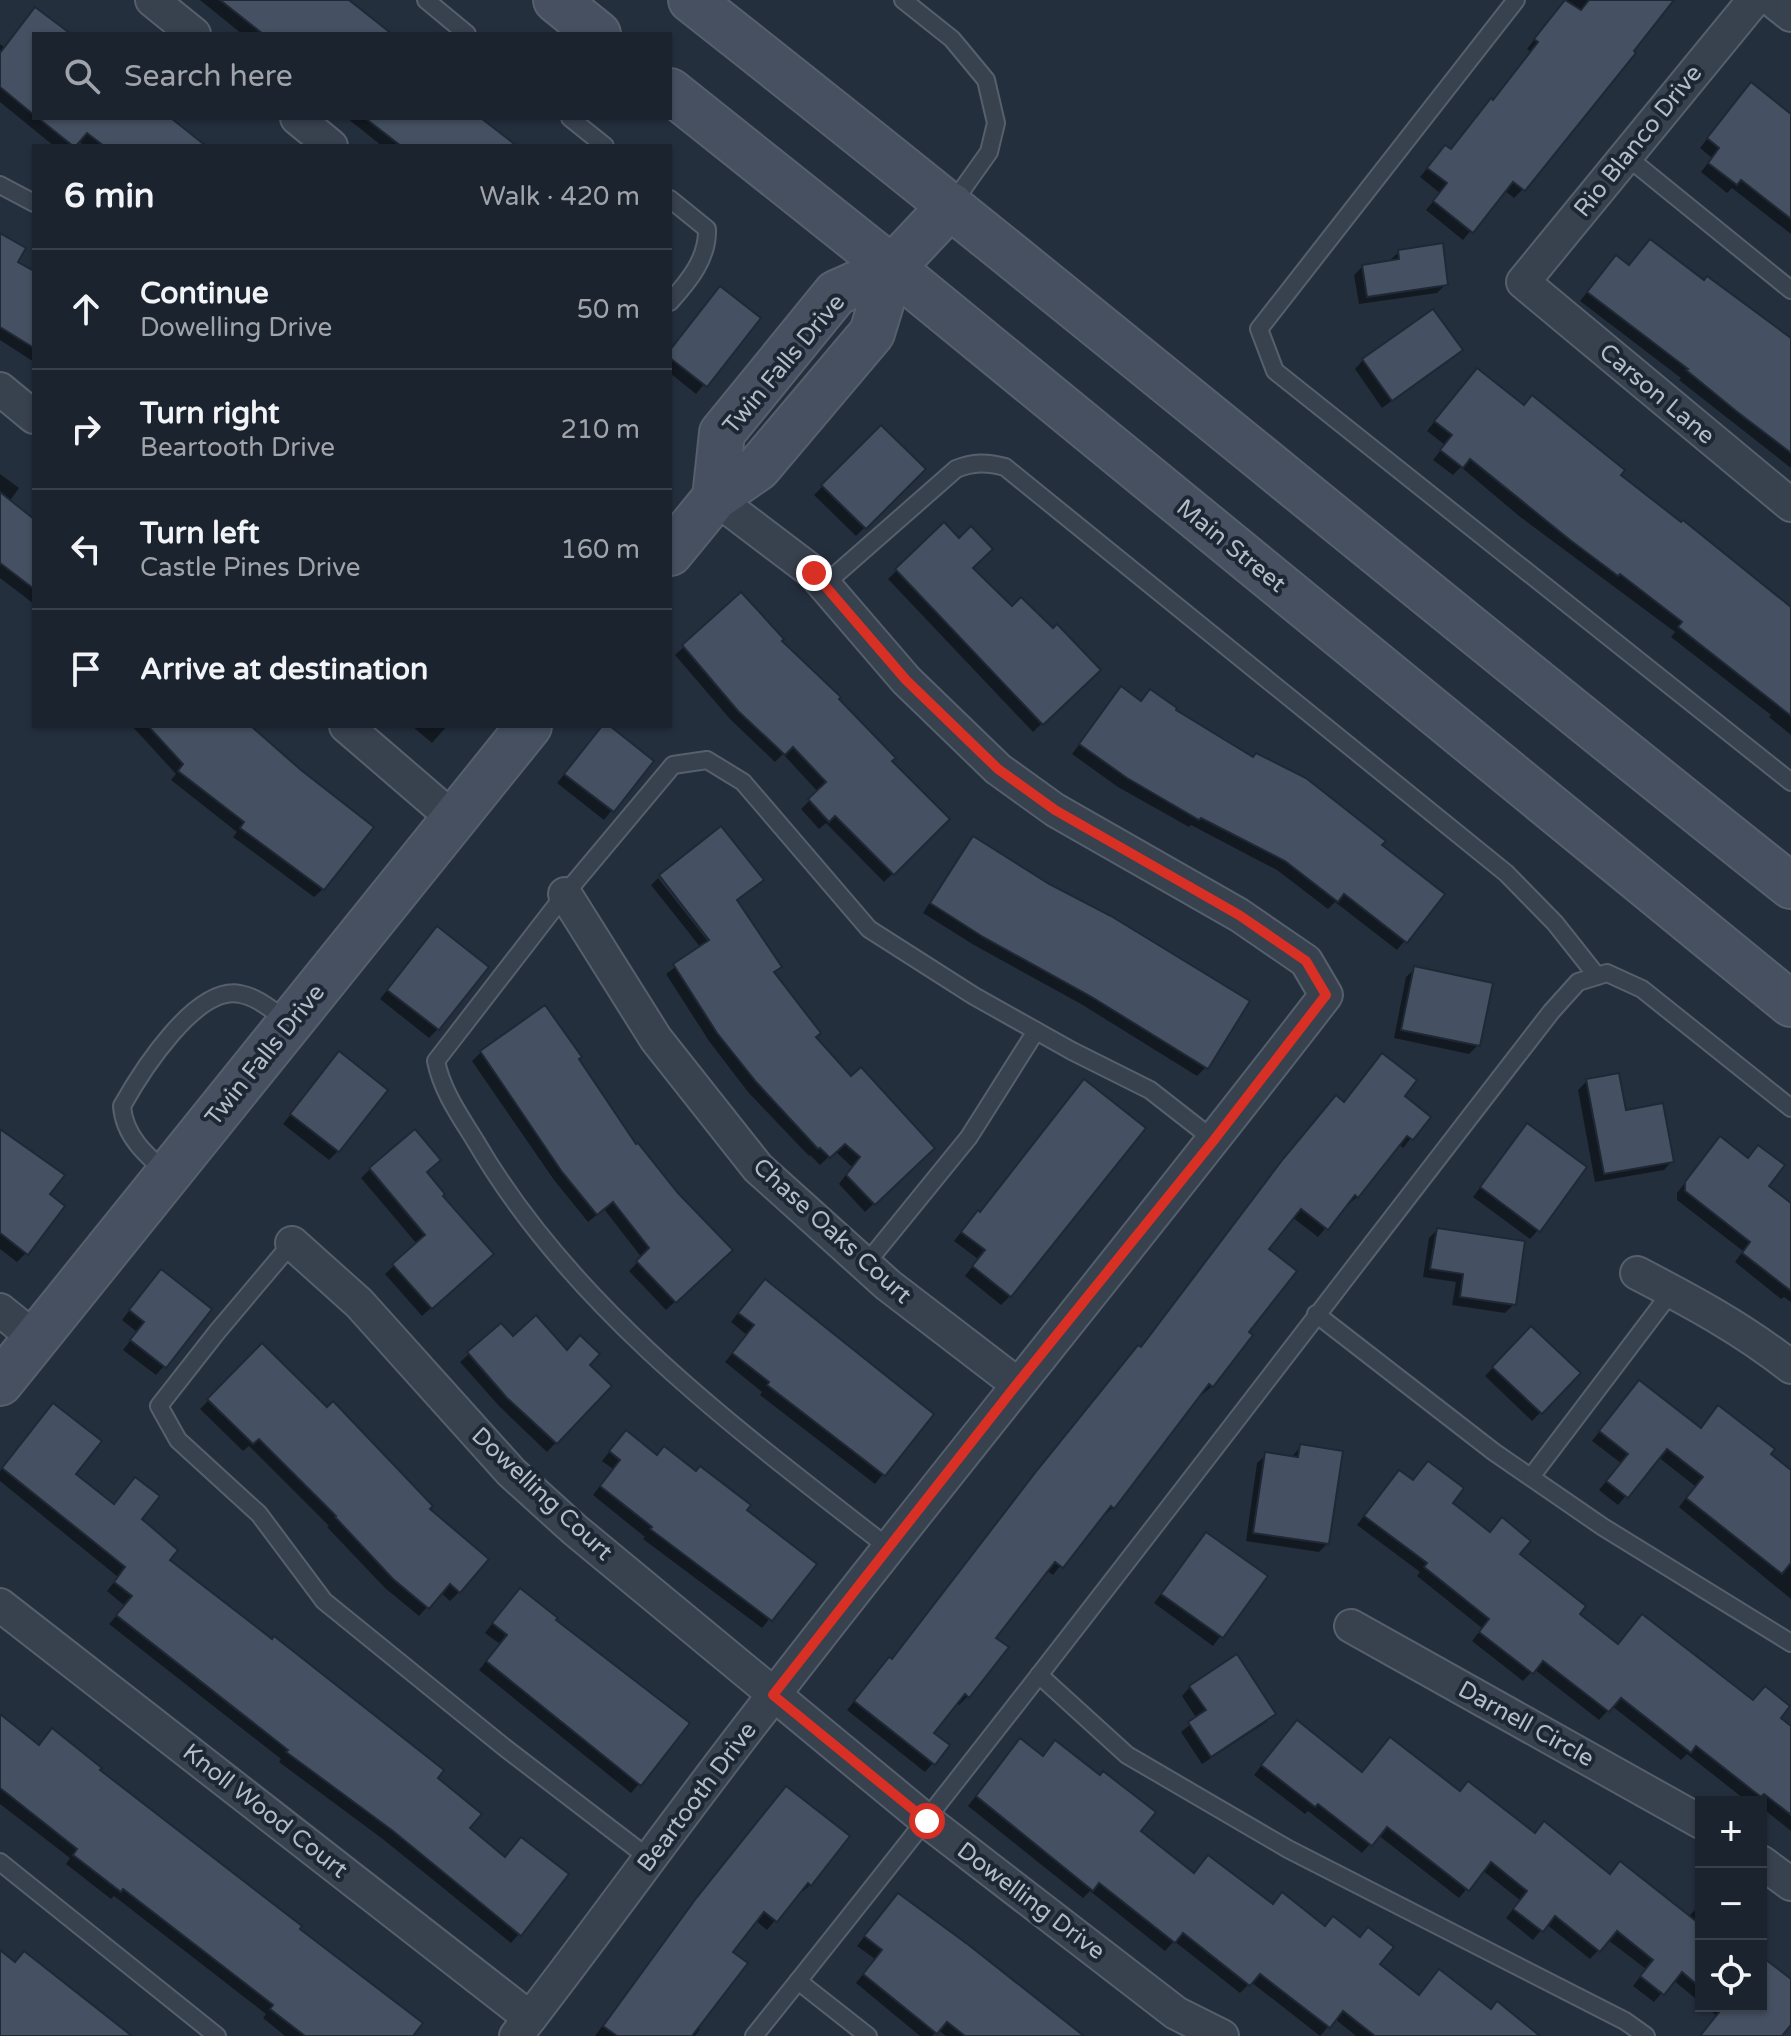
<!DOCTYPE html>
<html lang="en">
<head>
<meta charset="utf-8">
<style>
	:root { --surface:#1b232e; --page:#282f3a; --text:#f1f3f6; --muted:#a0a4aa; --line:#39404a }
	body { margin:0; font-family:"Varela Round",sans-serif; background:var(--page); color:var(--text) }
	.controls { position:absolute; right:24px; bottom:24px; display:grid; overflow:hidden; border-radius:0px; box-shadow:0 2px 6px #0004 }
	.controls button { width:72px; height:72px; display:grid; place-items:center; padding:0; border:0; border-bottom:2px solid var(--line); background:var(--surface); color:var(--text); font:40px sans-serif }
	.stop { position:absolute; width:24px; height:24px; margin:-18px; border:6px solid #d93025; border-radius:50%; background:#fff }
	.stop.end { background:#d93025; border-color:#fff; box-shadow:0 2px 8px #0008 }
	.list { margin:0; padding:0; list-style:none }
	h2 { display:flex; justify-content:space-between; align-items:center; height:104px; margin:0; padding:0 32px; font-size:34px }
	h2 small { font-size:26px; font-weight:400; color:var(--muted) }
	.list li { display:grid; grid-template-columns:52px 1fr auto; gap:24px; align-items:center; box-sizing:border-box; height:120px; padding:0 32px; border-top:2px solid var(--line) }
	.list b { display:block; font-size:30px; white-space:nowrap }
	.list p { margin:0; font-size:26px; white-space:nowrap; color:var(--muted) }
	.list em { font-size:26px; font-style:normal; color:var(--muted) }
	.icon { flex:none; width:44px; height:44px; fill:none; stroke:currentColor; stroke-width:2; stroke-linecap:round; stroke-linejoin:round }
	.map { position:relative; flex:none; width:1791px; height:2036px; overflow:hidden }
	.search { position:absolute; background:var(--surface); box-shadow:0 2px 6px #0004; left:32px; top:32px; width:640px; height:88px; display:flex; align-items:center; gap:20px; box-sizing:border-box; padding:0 28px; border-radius:0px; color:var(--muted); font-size:30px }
	.panel { position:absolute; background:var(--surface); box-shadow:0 2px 6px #0004; left:32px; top:144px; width:640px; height:584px; border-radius:0px }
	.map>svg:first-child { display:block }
	.shadow { fill:#0007 }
	.building { fill:#455162; stroke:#1f2835; stroke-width:2 }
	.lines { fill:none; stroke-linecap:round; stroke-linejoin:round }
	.lane-casing { stroke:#565f6c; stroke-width:20 }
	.street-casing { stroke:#565f6c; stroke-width:36 }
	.secondary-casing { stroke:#565f6c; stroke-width:48 }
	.lane { stroke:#38414e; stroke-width:16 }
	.street { stroke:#38414e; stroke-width:32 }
	.secondary { stroke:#465061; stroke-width:44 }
	.route { stroke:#d93025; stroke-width:10 }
	.labels { text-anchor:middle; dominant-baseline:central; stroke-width:8; stroke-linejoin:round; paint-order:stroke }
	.street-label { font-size:24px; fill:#b4bcc9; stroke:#1d2633 }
</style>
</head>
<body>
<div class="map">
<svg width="1791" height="2036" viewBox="0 0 1791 2036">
	<rect width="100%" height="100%" fill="#242f3e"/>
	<g class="shadow">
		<path d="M200,0H348L390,34H242Z"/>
		<path d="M1564,0H1670L1523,189L1514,198L1504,190L1463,240L1426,210L1440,193L1420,177L1437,156L1450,151L1492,102L1531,52L1527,49Z"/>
		<path d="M27,18L68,34H34V118H167L208,146H85L78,141L74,146H54L0,102V44L4,47Z"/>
		<path d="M1742,94L1791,123V234L1732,188L1727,193L1701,172L1712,158L1700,148Z"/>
		<path d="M347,118H478L514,146H382Z"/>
		<path d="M0,241L16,262L34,273V362L0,340Z"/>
		<path d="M1399,252L1446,284L1437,293L1359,304L1354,275L1363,266L1390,260Z"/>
		<path d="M1608,266L1628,267L1703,283L1791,340V468L1679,380L1681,378L1580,301Z"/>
		<path d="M758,318L696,394L670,373V351Z"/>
		<path d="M1460,350L1382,408L1355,369L1363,360Z"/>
		<path d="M1468,379L1618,476L1791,610V735L1769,717L1771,715L1671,637L1675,632L1519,516L1461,467L1453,475L1433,460L1445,445L1427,431Z"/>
		<path d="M881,427L923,469L856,536L814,495Z"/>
		<path d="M0,474L19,488L9,502L34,521V604L0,578Z"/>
		<path d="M944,525L970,568L1012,609L1098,669L1033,732L888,579Z"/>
		<path d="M741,595L779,641L836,699L890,761L948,819L884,882L826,823L819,829L801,809L818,792L783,754L775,762L730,719L675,655Z"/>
		<path d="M1121,688L1140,702L1173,711L1380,845L1443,894L1397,950L1335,902L1328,909L1277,870L1191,825L1189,827L1118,787L1072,754Z"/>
		<path d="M132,726H247L323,889L314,897L233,837L237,832L171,780L176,774Z"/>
		<path d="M412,726H447L432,743Z"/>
		<path d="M604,726L651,761L604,820L557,783Z"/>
		<path d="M973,838L1206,1067L1197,1076L1081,1004L974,945L923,913L965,847Z"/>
		<path d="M661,876L753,888L735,901L779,967L772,974L814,1038L851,1079L932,1148L865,1212L839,1184L852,1167L835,1151L820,1165L810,1155L809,1156L748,1092L709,1041L666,974L701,948L651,885L658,878L714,949L717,946Z"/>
		<path d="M429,938L438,1029L429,1038L380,999Z"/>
		<path d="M1415,969L1478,1045L1469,1054L1394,1038L1406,977Z"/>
		<path d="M481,1052L577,1059L636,1147L730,1250L666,1310L629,1271L642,1258L604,1209L588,1222L554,1180L472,1061Z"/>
		<path d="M1382,1055L1402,1096L1428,1117L1403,1148L1398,1144L1357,1197L1348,1205L1346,1204L1318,1237L1292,1217L1266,1249L1247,1332L1212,1386L1203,1394L1201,1392L1113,1507L1104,1516L1102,1514L1053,1575L1046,1570L993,1638L968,1696L959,1705L956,1702L931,1733L948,1746L925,1772L847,1710L881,1668L891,1661L1139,1349L1275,1171L1343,1103Z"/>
		<path d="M331,1063L338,1151L329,1160L283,1124Z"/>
		<path d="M1587,1081L1624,1112L1672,1161L1664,1170L1595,1182L1578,1090Z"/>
		<path d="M1527,1126L1538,1230L1530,1239L1473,1197Z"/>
		<path d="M0,1131L47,1195L26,1253L17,1262L0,1249Z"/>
		<path d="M1712,1148L1791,1205V1302L1784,1297L1781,1299L1735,1262L1743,1251L1677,1200V1193Z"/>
		<path d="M370,1169L425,1172L482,1262L422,1316L385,1274L417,1244L361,1178Z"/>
		<path d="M970,1221L1010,1296L1001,1305L965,1276L978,1259L954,1241Z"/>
		<path d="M1437,1230L1514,1304L1505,1313L1452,1305L1456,1282L1423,1277L1429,1238Z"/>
		<path d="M153,1280L164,1366L156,1375L123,1350L137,1332L122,1320Z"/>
		<path d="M756,1290L931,1414L875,1484L760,1395L762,1392L725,1362L747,1335L731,1322Z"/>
		<path d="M501,1326L512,1339L566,1352L587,1365L609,1386L547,1452L499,1406L460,1362Z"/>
		<path d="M1531,1328L1578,1374L1532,1421L1485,1376Z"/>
		<path d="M262,1346L427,1510L459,1592L450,1601L440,1592L419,1616L385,1588L327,1527L329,1526L249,1446L243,1451L200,1409Z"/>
		<path d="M1631,1391L1700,1430L1768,1455L1791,1473V1599L1679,1507L1695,1486L1658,1457L1618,1505L1599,1490L1621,1463L1592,1441Z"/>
		<path d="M44,1414L73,1475L113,1506L139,1519L167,1560L435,1778L468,1829L519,1934L511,1943L384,1840L279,1762L281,1759L109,1624L125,1606L107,1591L118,1577L0,1481V1471Z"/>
		<path d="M618,1441L656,1457L745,1510L814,1564L762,1628L643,1539L645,1537L593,1495L613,1469L602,1461Z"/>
		<path d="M1301,1446L1327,1544L1319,1552L1246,1541L1257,1463L1266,1455L1291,1458Z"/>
		<path d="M1428,1463L1450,1503L1517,1555L1577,1614L1617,1646L1752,1702L1791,1728V1831L1761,1807V1802H1748L1687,1754L1681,1760L1612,1706L1599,1720L1534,1669L1523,1681L1472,1641L1482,1628L1417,1576L1420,1572L1357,1525L1390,1481L1412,1482Z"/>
		<path d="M1206,1535L1265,1577L1213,1646L1154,1603Z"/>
		<path d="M511,1599L553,1620L639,1784L631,1793L479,1670L500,1644L485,1633Z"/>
		<path d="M1190,1687L1274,1714L1265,1723L1202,1764L1181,1732L1197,1719L1182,1696Z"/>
		<path d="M0,1717L38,1746L43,1739L98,1770L297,1929L410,2036H285L263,2018L266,2014L114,1896L111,1899L66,1864L70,1858L0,1804Z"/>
		<path d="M1288,1731L1361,1773L1390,1739L1459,1793L1688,1917L1696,1909L1701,1913V2003L1673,1980L1654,2002L1633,1986L1646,1969L1608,1940L1590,1959L1546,1924L1533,1940L1506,1918L1520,1900L1482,1870L1459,1898L1378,1835L1362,1853L1308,1811L1305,1814L1254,1775Z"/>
		<path d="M1012,1750L1139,1831L1193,1875L1324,1928L1418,1996L1490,2011L1537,2036H1356L1335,2019L1320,2036L1251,1982L1240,1993L1174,1941L1165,1951L1090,1891L1083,1898L968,1806Z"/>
		<path d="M777,1797L810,1885L801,1893L799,1891L767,1930L755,1920L731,1952L696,2027L700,2029L695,2036H595L689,1908Z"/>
		<path d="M890,1904L1082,2036H946L938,2030L932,2036H920L856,1983L875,1959L857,1946Z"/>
		<path d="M1761,1959L1791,1982V2022L1780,2036H1701L1717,2016L1705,2006H1761Z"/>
	</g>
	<g class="building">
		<path d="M220,0H349L392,34H263Z"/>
		<path d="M1565,0L1581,10L1589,0H1674L1634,51L1636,53L1525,191L1513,182L1473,233L1433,201L1447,183L1427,168L1445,145L1451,149L1491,98L1493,100L1538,42L1534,39Z"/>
		<path d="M35,7L71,34H34V115L0,87V53Z"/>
		<path d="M1751,82L1791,114V219L1741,180L1737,185L1708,163L1719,148L1707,138Z"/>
		<path d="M38,118H171L206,146H104L87,133L76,146H73Z"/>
		<path d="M365,118H481L517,146H401Z"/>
		<path d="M0,233L26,248L18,262L34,271V348L0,327Z"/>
		<path d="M1650,239L1704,280L1707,276L1791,338V453L1736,411L1686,370L1688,369L1587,292L1616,255L1629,265Z"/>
		<path d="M1443,243L1448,285L1367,297L1362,265L1399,259L1398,250Z"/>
		<path d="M720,286L761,318L707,387L670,358V350Z"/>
		<path d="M1433,309L1463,350L1392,401L1362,359Z"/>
		<path d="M1477,368L1524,405L1532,395L1625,470L1621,475L1681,522L1683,520L1791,607V716L1678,627L1682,622L1620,574L1618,576L1570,540L1470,459L1463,468L1440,450L1452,435L1434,421Z"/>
		<path d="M881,425L926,469L866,529L821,485Z"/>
		<path d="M0,492L34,519V589L0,563Z"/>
		<path d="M944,522L959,538L971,526L993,549L973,568L1012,606L1021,597L1053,628L1057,624L1101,670L1043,725L895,569Z"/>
		<path d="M741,592L784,639L782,641L841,697L839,699L896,758L892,761L950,819L894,875L835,816L829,822L808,799L826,782L793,747L785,755L738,711L682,645Z"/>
		<path d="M1121,686L1141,701L1150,689L1177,708L1176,710L1253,757L1256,753L1306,778L1386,841L1382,845L1445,894L1407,943L1344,894L1338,902L1285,861L1201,818L1199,820L1127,778L1079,744Z"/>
		<path d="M148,726H251L301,770L374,827L324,890L240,828L244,822L178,771L183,764Z"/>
		<path d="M602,726H610L654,761L614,812L564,774Z"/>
		<path d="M721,826L764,880L737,900L782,967L774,972L821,1033L816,1037L851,1076L861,1067L935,1148L875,1205L846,1175L860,1157L845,1144L830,1158L820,1148L818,1149L757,1083L717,1033L673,964L709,940L659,875Z"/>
		<path d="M973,836L1049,884L1111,916L1250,1001L1208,1069L1090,996L983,937L930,903Z"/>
		<path d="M437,926L489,967L439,1030L387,990Z"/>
		<path d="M1414,966L1493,983L1480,1046L1401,1030Z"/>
		<path d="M545,1005L582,1057L579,1059L636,1144L638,1143L678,1193L733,1250L676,1303L636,1261L649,1248L613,1202L597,1215L562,1172L480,1051Z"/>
		<path d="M339,1051L388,1090L339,1152L290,1114Z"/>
		<path d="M1382,1053L1417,1080L1405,1096L1431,1117L1413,1140L1407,1136L1358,1198L1355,1195L1328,1230L1301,1209L1269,1249L1297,1271L1249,1332L1253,1335L1213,1387L1209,1384L1114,1509L1111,1506L1063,1568L1055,1562L996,1638L1009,1647L969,1698L965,1694L934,1733L950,1745L935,1765L854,1701L889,1657L892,1659L1038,1469L1138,1345L1141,1347L1283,1159L1336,1095L1344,1102Z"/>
		<path d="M1619,1073L1626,1110L1663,1103L1674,1162L1604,1174L1586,1079Z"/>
		<path d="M1084,1079L1146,1128L1011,1297L972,1266L985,1250L961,1232L978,1210L980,1212Z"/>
		<path d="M1527,1123L1587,1167L1540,1232L1480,1187Z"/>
		<path d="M0,1129L65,1175L50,1194L65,1206L28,1255L0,1233Z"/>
		<path d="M415,1129L441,1160L427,1172L445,1194L443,1196L494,1254L432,1309L392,1264L425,1235L369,1168Z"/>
		<path d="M1720,1136L1748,1158L1758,1145L1785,1165L1769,1186L1791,1203V1291L1742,1253L1750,1242L1685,1191V1182Z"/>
		<path d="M1437,1228L1525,1241L1516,1305L1460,1297L1463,1274L1430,1269Z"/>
		<path d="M161,1269L212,1309L166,1368L130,1340L144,1322L129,1310Z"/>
		<path d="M765,1279L934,1414L885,1476L767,1385L769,1382L732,1353L754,1325L738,1313Z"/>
		<path d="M536,1315L567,1350L580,1335L600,1354L590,1365L612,1386L557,1444L507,1398L467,1352L501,1323L513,1336Z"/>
		<path d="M1531,1326L1581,1373L1542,1414L1492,1367Z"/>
		<path d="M262,1343L327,1407L333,1401L433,1506L430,1509L489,1559L460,1593L450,1584L429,1609L393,1579L335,1517L336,1516L259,1439L253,1444L207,1399Z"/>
		<path d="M1639,1380L1701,1428L1718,1405L1775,1449L1771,1454L1791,1470V1563L1782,1574L1686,1498L1703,1477L1667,1449L1628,1498L1606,1481L1628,1454L1599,1431Z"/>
		<path d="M53,1403L102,1441L76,1474L114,1504L135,1477L160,1496L142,1519L178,1550L170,1560L272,1639L274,1636L444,1770L438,1778L482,1814L470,1828L505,1857L521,1837L569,1874L521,1936L393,1831L286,1752L288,1750L116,1615L132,1596L114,1582L125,1567L2,1468Z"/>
		<path d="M626,1430L657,1455L664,1446L696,1471L700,1466L751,1505L747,1510L817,1564L772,1621L650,1529L652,1527L600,1486L620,1460L609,1451Z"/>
		<path d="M1300,1444L1343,1451L1329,1544L1253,1533L1265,1452L1298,1457Z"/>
		<path d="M1428,1461L1464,1488L1453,1503L1490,1532L1502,1517L1531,1541L1520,1554L1586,1606L1580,1614L1618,1644L1642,1614L1753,1700L1765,1686L1790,1706L1781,1718L1791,1726V1815L1764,1794L1761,1797L1696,1746L1691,1753L1621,1698L1609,1712L1543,1661L1533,1674L1479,1632L1489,1619L1424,1567L1427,1563L1364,1516L1399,1470L1413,1480Z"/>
		<path d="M1206,1532L1268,1576L1223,1638L1161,1594Z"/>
		<path d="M520,1588L558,1618L556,1620L690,1723L641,1786L486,1661L507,1635L492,1623Z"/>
		<path d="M1237,1654L1276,1714L1211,1757L1188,1722L1206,1710L1189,1686Z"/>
		<path d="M0,1714L39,1745L52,1728L102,1768L100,1770L302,1926L300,1929L423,2023L413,2036H305L270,2009L273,2005L123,1889L121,1892L73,1855L77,1849L0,1788Z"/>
		<path d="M1297,1720L1362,1772L1390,1737L1460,1791L1468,1781L1535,1833L1544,1821L1610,1874L1620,1861L1701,1925V1988L1682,1972L1664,1995L1640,1976L1653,1960L1617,1931L1600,1952L1555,1916L1543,1932L1513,1909L1527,1891L1491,1862L1469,1891L1387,1827L1372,1846L1318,1804L1315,1807L1261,1765Z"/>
		<path d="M1020,1738L1043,1756L1055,1740L1100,1775L1103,1771L1156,1812L1141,1831L1194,1873L1208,1855L1273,1904L1282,1892L1325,1926L1333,1916L1360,1937L1368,1927L1394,1947L1380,1964L1419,1995L1439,1969L1491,2009L1497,2001L1540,2036H1375L1343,2011L1330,2028L1260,1974L1250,1986L1183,1933L1175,1943L1099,1883L1093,1891L976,1796Z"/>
		<path d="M786,1786L850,1836L811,1886L808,1883L777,1922L764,1912L733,1952L748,1963L692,2036H617L603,2026L697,1897Z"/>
		<path d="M898,1893L970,1946L1084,2036H965L947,2022L937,2034L863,1974L882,1950L864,1936Z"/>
		<path d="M0,1950L15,1962L24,1951L132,2036H0Z"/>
		<path d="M1761,1956L1791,1979V2025L1782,2036H1700L1724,2006H1761Z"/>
	</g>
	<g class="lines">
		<g class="lane-casing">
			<g id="lane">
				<path d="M426,0L467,34"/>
				<path d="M903,0L952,39L986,80L996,123L989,152L952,204"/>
				<path d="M1516,0L1259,329L1275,371L1791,782"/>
				<path d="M570,118L605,146"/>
				<path d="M1626,156L1791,290"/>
				<path d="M0,185L34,203"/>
				<path d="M670,199L707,229C708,258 689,281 670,302"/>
				<path d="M825,584L956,469C973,462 987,462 1005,467L1506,873L1555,923L1597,976"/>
				<path d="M168,1174C146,1155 124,1136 122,1106C141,1072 196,985 240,994C258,997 274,1012 289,1022"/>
				<path d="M292,1243L217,1332L159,1406L178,1440L259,1514L324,1601L504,1747L650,1859"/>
				<path d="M865,1265L969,1137L1036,1031"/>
				<path d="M1316,1314L1494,1452L1603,1527L1791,1643"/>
				<path d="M1531,1477L1672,1291"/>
				<path d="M889,1548C739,1431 573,1309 476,1142C460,1116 442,1091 436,1061L565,894L673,765L707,760L743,782L869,929L974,996L1072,1051L1150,1090L1214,1140"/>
				<path d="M1039,1675L1127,1755L1288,1849L1625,2021L1646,2036"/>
				<path d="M0,1862L217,2036"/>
				<path d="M798,1981L868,2036"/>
				<path d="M754,2036C1025,1699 1286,1354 1551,1012L1578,982L1607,973L1642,989L1791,1108"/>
			</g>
		</g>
		<g class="street-casing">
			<g id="street">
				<path d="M152,0L194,34"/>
				<path d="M1754,0L1523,282L1791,505"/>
				<path d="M1772,0L1791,15"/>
				<path d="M297,118L331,146"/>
				<path d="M0,389L34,417"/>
				<path d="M346,726L454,819"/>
				<path d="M565,894L656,1039L758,1168L888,1285L1017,1384"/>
				<path d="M292,1243L359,1303L511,1472L575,1530L927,1821L1176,2013L1222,2036"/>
				<path d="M1637,1273C1691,1301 1743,1329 1791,1367"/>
				<path d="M0,1310L36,1339"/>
				<path d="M0,1605L530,2018"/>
				<path d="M1351,1626L1701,1822"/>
				<path d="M1761,1862L1791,1884"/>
				<path d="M516,2036C604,1923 687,1805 776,1692C957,1458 1145,1230 1326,995L1306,961L1239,915L1055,810L998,769L906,680L814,573L715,498"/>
			</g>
		</g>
		<g class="secondary-casing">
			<g id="secondary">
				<path d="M556,0L598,34"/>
				<path d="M691,0C1061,291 1422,593 1791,886"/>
				<path d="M670,91L892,268L1791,1004"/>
				<path d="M715,498L722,433L836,293L892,268L951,205"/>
				<path d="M670,553L715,498L758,468L872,333L892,268"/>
				<path d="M0,1383L529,726"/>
			</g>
		</g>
		<use href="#lane" class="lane"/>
		<use href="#street" class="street"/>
		<use href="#secondary" class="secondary"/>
	</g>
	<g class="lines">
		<path class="route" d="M814,573L906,680L998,769L1055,810L1239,915L1306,961L1326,995L1214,1140L1017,1384L773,1695L927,1821"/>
	</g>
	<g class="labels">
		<g class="street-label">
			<text transform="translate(1638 141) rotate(-51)">Rio Blanco Drive</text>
			<text transform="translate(784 364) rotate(-50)">Twin Falls Drive</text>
			<text transform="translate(1657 394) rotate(40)">Carson Lane</text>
			<text transform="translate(1231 546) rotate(39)">Main Street</text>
			<text transform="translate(265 1055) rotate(-51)">Twin Falls Drive</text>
			<text transform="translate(832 1231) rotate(42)">Chase Oaks Court</text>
			<text transform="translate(542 1494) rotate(43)">Dowelling Court</text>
			<text transform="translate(1526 1724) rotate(29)">Darnell Circle</text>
			<text transform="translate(697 1797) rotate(-53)">Beartooth Drive</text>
			<text transform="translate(265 1811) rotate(38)">Knoll Wood Court</text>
			<text transform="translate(1031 1901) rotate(37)">Dowelling Drive</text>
		</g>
	</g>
</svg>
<div class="controls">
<button>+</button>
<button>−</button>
<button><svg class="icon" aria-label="locate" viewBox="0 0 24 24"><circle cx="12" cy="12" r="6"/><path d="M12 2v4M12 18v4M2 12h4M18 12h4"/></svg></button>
</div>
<div class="stop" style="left:927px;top:1821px"></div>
<div class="stop end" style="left:814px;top:573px"></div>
<div class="search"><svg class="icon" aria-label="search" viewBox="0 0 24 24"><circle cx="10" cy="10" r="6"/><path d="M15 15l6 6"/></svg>Search here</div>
<section class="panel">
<h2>6 min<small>Walk · 420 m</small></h2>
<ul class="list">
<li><svg class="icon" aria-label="ahead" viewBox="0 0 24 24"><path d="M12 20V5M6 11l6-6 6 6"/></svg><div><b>Continue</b><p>Dowelling Drive</p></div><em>50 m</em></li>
<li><svg class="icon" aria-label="right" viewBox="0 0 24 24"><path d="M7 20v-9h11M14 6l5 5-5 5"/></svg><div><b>Turn right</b><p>Beartooth Drive</p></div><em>210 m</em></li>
<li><svg class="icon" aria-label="left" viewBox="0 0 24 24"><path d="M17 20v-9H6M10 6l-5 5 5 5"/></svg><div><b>Turn left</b><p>Castle Pines Drive</p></div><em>160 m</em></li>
<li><svg class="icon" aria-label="arrive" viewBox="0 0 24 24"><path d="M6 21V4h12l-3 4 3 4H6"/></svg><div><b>Arrive at destination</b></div></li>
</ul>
</section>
</div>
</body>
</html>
